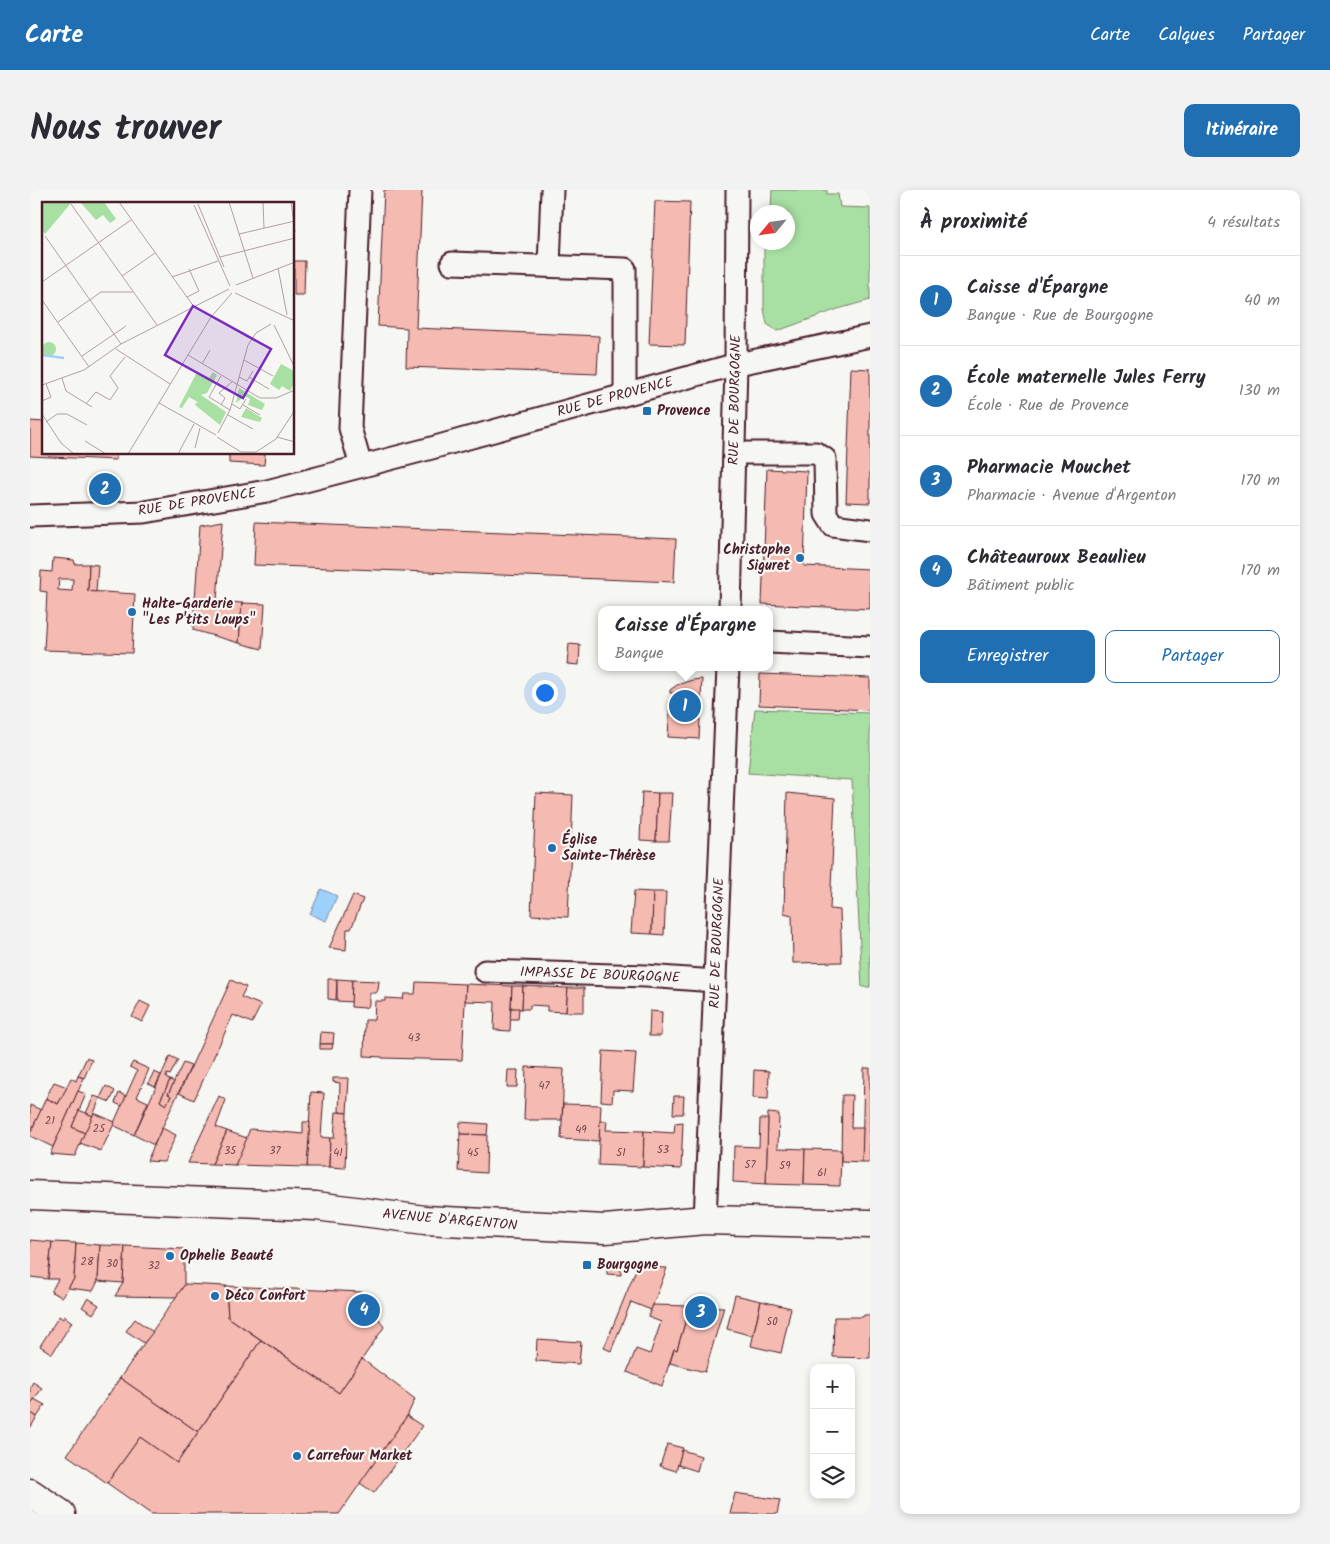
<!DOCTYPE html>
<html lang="fr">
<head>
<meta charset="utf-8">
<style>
	:root { --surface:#fff; --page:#f2f2f3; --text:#2b2b33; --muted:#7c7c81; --line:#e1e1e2; --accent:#1f6fb2 }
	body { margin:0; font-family:Kalam,sans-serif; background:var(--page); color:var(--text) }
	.controls { position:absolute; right:15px; bottom:15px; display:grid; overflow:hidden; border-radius:10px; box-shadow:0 2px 8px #0003 }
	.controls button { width:45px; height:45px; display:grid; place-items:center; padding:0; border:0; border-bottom:1px solid var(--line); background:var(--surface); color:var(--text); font:25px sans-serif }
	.compass { position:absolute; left:720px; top:15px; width:45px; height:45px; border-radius:50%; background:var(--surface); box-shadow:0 2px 8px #0003; rotate:241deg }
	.you { position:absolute; left:514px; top:502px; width:18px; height:18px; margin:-12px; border:4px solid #fff; border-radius:50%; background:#1a73e8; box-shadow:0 0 0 8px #1a73e833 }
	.badge { display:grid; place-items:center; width:32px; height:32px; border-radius:50%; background:var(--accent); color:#fff; font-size:16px; font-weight:700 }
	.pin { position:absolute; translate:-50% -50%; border:2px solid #fff; box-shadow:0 1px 5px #0006 }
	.popup { position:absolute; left:568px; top:416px; width:175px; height:65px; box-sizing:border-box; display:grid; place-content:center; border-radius:10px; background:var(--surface); filter:drop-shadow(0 1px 4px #0005); font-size:16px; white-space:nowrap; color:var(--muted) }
	.popup b { font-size:19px; color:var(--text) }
	.popup::after { content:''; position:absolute; left:50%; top:100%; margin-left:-10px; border:10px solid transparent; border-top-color:var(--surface) }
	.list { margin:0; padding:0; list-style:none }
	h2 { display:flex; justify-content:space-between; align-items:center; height:65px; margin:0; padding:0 20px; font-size:21px }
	h2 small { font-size:16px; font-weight:400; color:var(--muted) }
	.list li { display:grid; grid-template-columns:32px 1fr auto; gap:15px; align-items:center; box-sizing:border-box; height:90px; padding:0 20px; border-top:1px solid var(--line) }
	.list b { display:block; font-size:19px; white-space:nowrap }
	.list p { margin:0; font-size:16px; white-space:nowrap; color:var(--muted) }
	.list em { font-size:16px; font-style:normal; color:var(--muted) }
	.actions { display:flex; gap:10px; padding:15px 20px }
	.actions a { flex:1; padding:11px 0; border:1px solid var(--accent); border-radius:10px; text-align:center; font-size:18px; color:var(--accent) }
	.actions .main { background:var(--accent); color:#fff }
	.icon { flex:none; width:28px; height:28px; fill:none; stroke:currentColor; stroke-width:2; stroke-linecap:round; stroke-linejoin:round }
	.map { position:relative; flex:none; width:840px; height:1324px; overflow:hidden; border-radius:10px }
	header { display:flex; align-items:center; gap:30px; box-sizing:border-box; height:70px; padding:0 25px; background:var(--accent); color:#fff }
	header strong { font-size:24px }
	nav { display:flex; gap:28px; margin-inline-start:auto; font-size:18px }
	.intro { display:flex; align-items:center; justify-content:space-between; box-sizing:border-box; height:120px; padding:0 30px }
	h1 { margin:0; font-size:35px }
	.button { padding:12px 22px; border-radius:10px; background:var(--accent); color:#fff; font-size:18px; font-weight:700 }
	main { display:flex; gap:30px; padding:0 30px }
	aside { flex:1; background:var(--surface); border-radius:10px; box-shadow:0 2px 8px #0003 }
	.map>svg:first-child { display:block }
	.green { fill:#a8e0a3; stroke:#798067 }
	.water { fill:#9dd1fb; stroke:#7c8aa8 }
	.building { fill:#f5bab1; stroke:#4a1f2b; fill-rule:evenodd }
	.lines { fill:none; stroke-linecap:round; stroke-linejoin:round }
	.street-casing { stroke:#4a1f2b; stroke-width:25 }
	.secondary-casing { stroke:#4a1f2b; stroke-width:31 }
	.street { stroke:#f6f6f2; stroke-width:21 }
	.secondary { stroke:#f6f6f2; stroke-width:28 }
	.poi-dot { fill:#1f6fb2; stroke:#f6f6f2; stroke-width:2 }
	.labels { text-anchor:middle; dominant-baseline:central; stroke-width:4.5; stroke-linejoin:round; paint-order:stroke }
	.number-label { font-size:11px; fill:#75464c }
	.street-label { font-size:14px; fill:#4a1f2b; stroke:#f6f6f2 }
	.poi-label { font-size:14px; font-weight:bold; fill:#4a1f2b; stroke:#f6f6f2; text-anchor:start }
	.inset-river { fill:none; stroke:#9dd1fb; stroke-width:2.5 }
	.inset-road { fill:none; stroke:#b1a0a2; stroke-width:1 }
	.view { fill:#7b2cbf; fill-opacity:0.15; stroke:#7b2cbf; stroke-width:2.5 }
	.inset-edge { fill:none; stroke:#4a1f2b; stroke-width:2.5 }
</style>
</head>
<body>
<header>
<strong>Carte</strong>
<nav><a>Carte</a><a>Calques</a><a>Partager</a></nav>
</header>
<div class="intro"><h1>Nous trouver</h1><a class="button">Itinéraire</a></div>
<main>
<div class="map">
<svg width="840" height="1324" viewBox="0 0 840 1324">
	<rect width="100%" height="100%" fill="#f6f6f2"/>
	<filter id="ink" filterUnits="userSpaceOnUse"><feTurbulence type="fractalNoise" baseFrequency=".02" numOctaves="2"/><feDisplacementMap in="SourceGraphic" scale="10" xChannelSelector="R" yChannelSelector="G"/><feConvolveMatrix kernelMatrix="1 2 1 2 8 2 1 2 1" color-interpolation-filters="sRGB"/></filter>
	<g filter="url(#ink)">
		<g class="green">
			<path d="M742,0H797V4H808L810,17L840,18V110L808,119L747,141L737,134L734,119V53L758,52V22H741Z"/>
			<path d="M725,519L840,523V797H832L822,590L718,583Z"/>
		</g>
		<path class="water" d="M291,699L307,706L296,731L280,724Z"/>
		<g class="building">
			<path d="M354,0H392L386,138L569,146L567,184L376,177L377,138L348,136Z"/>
			<path d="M625,11L660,12L655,155L619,154Z"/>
			<path d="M264,71H275L274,105H264Z"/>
			<path d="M821,178L840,179V313L816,312Z"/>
			<path d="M0,231L14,232V264H86V270L0,266Z"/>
			<path d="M199,264H235L234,275L199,273Z"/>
			<path d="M737,279L777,281L774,376L840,379V374V419L732,414Z"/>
			<path d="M193,331L187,411L212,413L209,453L163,440L170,335Z"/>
			<path d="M226,332L646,349L644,392L224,375Z"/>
			<path d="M23,368L44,370L45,374H59L58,401L105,404L102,463L14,460L17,402L10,401L11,381L22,382ZM29,389H43L42,401L28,400Z"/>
			<path d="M59,374L68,375L66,402L58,401Z"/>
			<path d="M212,413L235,414L232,459L209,453Z"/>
			<path d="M539,454L550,455L549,475L537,474Z"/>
			<path d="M730,484L840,488V520L729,515Z"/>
			<path d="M672,489L669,549L638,547L640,509L645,508V503H640V500L647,495L662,490Z"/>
			<path d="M612,602L628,603L626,651L610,650Z"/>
			<path d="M506,603L543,605L538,727L501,725Z"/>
			<path d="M628,603H642L639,651H626Z"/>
			<path d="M757,603L805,608L800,719L810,720L812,772L763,773L762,725L754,723Z"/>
			<path d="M604,701L623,702L622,744L601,743Z"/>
			<path d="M623,702H636L634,745L622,744Z"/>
			<path d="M323,705L333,709L321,739H317L316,760L299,758Z"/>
			<path d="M298,789H307L306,810L298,809Z"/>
			<path d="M307,789L322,790V812L307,811Z"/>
			<path d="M201,790L216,797L211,807L231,815L222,833L203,825L164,910L149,903Z"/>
			<path d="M322,790L349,791L348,800L346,803H339V815L335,818L321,817Z"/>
			<path d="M386,792L436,794L432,870L352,868V867L334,866L335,830H344L345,811H355V808L373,809L374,804H385Z"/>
			<path d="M436,794L482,796L480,841L464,840L465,812L435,811Z"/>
			<path d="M482,796H493L492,819L481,818Z"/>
			<path d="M493,796L538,798L536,822L517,821V816L500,815V819H492Z"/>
			<path d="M538,798H554V822H536Z"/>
			<path d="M110,811L120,816L112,832L102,827Z"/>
			<path d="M481,818H489L488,829H480Z"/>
			<path d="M620,821L632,822L631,846H619Z"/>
			<path d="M291,842L304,843L303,854H290Z"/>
			<path d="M290,854H303L302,859H290Z"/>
			<path d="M573,861L606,863L603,901L583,900L582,912L571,911Z"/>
			<path d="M140,866L148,870L140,885L137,884L136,888L140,890L130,911L136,915L141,906L138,904L153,873L161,876L124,955L104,945Z"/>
			<path d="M57,867L62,870L54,888L48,886Z"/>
			<path d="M103,872L119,879L107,907L118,912L104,945L83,935L107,881L100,877Z"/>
			<path d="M496,877L534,879L532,930H494Z"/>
			<path d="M834,878H840V972H832Z"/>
			<path d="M478,880H488L487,897H477Z"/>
			<path d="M724,880L739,881L738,909L723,908Z"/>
			<path d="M124,882L131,885L125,897L118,893Z"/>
			<path d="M48,886L54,888L23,957L0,946V943L16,908L28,914L41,888L46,891Z"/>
			<path d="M303,888H319L317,923L309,922L310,893L303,892Z"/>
			<path d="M140,890L144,892L138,904L141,906L136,915L130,911Z"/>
			<path d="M24,892L37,897L28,914L16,908Z"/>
			<path d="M76,896L85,901L80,912L70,908Z"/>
			<path d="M48,901L56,904L42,937L55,943L45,966L20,964Z"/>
			<path d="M281,902L294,903L291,947L300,948L299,977H277Z"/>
			<path d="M89,903L96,906L92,916L85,913Z"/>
			<path d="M812,905H822L821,938H833L832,972L811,971Z"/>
			<path d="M64,906L70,908L63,926L56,923Z"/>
			<path d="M189,906L196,910L186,937L197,941L182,974L158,973Z"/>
			<path d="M644,906H654L653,924H643Z"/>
			<path d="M533,914L571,915L569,951L531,949Z"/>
			<path d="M0,915L11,920L0,943Z"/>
			<path d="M49,920L63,926L55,943L42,937Z"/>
			<path d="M306,922L317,923L315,978L299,977L300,948H304Z"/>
			<path d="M64,923L85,932L71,961L50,953Z"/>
			<path d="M738,923L749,924L748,958L775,959L774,995L736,994Z"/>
			<path d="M730,929H738L736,994L703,992L704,956L729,957Z"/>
			<path d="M570,931H577L576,940L614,941L613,977L568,975Z"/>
			<path d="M273,932H280L277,977L205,975L220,939L273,944Z"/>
			<path d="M430,932L458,934L457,945L430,944Z"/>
			<path d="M653,932L651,979L613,977L614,941L644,943L645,933Z"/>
			<path d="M132,938L146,945L134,972L117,971Z"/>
			<path d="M197,941L217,948L205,975L182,974Z"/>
			<path d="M430,944L457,945L456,983L428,981Z"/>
			<path d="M775,959L811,960L810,996L774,995Z"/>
			<path d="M0,1050L22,1052L18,1089L0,1087Z"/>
			<path d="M22,1052L46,1053L44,1089L32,1107L21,1102L28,1089H18Z"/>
			<path d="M46,1053L70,1055L68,1091L63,1101L38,1098L44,1089Z"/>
			<path d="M70,1055L95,1056L93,1093L68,1091Z"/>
			<path d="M95,1056L154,1059V1094H155L147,1107L85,1106L93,1093Z"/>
			<path d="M577,1076L591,1077V1085L577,1084Z"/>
			<path d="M607,1077L637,1078L621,1120L601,1112L581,1161L574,1158Z"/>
			<path d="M155,1094L196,1096L198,1127L231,1150L168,1242L90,1188Z"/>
			<path d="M196,1096L332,1102L354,1137L309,1203L198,1127Z"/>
			<path d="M705,1105L731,1111L723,1146L697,1139Z"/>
			<path d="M58,1108L69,1115L63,1124L52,1117Z"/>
			<path d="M731,1111L761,1118L751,1163L721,1156Z"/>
			<path d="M623,1115L660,1116L647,1160L644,1159L632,1196L597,1182L606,1159L620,1164L631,1132L618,1127Z"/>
			<path d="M660,1116L694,1117L675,1182L640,1173L644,1159L647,1160Z"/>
			<path d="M834,1125H840V1168L803,1167L804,1127H833Z"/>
			<path d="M29,1126L33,1129L34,1126L42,1132L22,1164L10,1156Z"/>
			<path d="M105,1129L123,1142L114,1153L96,1141Z"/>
			<path d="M507,1149L551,1152L549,1174L506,1171Z"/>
			<path d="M231,1150L309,1203L332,1169L385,1209L377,1226L309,1324H121L77,1293L110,1247L147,1273Z"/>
			<path d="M90,1188L168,1242L147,1273L110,1247L77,1293L37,1265Z"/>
			<path d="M3,1192L12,1198L0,1216V1197Z"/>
			<path d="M4,1209L15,1215L7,1227L0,1222V1216Z"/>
			<path d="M0,1222L7,1227L0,1238Z"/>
			<path d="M377,1226L392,1236L344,1303L330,1293Z"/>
			<path d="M637,1254L653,1258L646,1281L630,1276Z"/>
			<path d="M652,1260L671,1266L667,1281L648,1275Z"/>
			<path d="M705,1303L750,1310L747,1324H700Z"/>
		</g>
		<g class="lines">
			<g class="street-casing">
				<g id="street">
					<path d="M330,0L320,238L331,276"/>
					<path d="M422,73L595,79V204"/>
					<path d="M519,76L522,0"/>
					<path d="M705,263H786L795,269L796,324L803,335L840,340"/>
					<path d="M0,326L114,322L237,301L398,259L703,175L840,146"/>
					<path d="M700,420L706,174L707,0"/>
					<path d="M739,452L840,457"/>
					<path d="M455,781L616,786L685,791"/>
					<path d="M675,1030L698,477"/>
				</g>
			</g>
			<g class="secondary-casing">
				<g id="secondary">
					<path d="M0,1005L286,1016L395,1030L575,1039L675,1030L840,1034"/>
					<path d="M0,1303L31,1324"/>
				</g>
			</g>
			<use href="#street" class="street"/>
			<use href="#secondary" class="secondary"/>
		</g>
	</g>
	<g class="poi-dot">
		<rect x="612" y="216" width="10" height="10" rx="2.5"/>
		<circle cx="770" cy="368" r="5"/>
		<circle cx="102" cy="422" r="5"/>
		<circle cx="522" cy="658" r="5"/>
		<circle cx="140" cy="1066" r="5"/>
		<rect x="552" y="1070" width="10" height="10" rx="2.5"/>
		<circle cx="185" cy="1106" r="5"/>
		<circle cx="267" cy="1266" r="5"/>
	</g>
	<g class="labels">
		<g class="number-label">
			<text x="384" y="848">43</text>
			<text x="514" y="896">47</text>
			<text x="20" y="931">21</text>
			<text x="69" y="939">25</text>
			<text x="551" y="940">49</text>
			<text x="633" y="960">53</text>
			<text x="200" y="961">35</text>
			<text x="245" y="961">37</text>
			<text x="308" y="963">41</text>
			<text x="443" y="963">45</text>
			<text x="591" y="963">51</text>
			<text x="720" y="975">57</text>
			<text x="755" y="976">59</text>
			<text x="792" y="983">61</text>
			<text x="57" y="1072">28</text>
			<text x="82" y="1074">30</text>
			<text x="124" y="1076">32</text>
			<text x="742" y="1132">50</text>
		</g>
		<g class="street-label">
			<text transform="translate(585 207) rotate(-15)">RUE DE PROVENCE</text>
			<text transform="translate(705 210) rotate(-89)">RUE DE BOURGOGNE</text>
			<text transform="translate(167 312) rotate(-9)">RUE DE PROVENCE</text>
			<text transform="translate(687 753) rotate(-88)">RUE DE BOURGOGNE</text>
			<text transform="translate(570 785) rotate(2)">IMPASSE DE BOURGOGNE</text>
			<text transform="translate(420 1030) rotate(5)">AVENUE D'ARGENTON</text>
		</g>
		<g class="poi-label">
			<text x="627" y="221">Provence</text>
			<text x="760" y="360" text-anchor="end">Christophe<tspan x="760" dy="16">Siguret</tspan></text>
			<text x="112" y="414">Halte-Garderie<tspan x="112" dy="16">"Les P'tits Loups"</tspan></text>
			<text x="532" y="650">Église<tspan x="532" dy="16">Sainte-Thérèse</tspan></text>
			<text x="150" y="1066">Ophelie Beauté</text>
			<text x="567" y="1075">Bourgogne</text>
			<text x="195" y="1106">Déco Confort</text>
			<text x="277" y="1266">Carrefour Market</text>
		</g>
	</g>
	<g transform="translate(12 12)">
		<rect width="252" height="252" fill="#f6f6f2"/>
		<path d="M0,0H30L3,32L0,28ZM38,0H62L74,17L68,21L61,13L54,18ZM0 147a7 7 0 1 1 14 0a7 7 0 1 1-14 0ZM239,162L252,169V181L248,189L240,184L237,188L228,182ZM155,170L167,176L171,170L175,173L165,191L159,193L184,210L178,223L153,203L155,200L159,202L147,195L140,206L137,205ZM197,186L223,202L220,208L206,203L208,197L203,194L194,201ZM204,206L220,216L218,220L199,215Z" fill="#a8e0a3"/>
		<path class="inset-river" d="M0,153L22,156"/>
		<path class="inset-road" d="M77,0L152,105M187,0L211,76M221,0L222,26M249,0L253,30M29,2L115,123M156,2L182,65M152,3L188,84M197,32L253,19M3,34L79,142M178,55L253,36M236,66L245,113M80,74L113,51M130,75L176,59M0,80L89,18M194,83L253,60M193,91L253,119M145,95L157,89L147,67M0,98L47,165M16,120L59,90H91M232,123L253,166M74,147L128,182M146,153L218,196H234L253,188M40,154L84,124M202,158L231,174M160,162L168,148M179,174L167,195L188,208M197,175L205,179L211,169M207,175L227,187M20,176L24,189L50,205M0,183L42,168L79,142L187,87M0,199L9,195L4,182M117,201L174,233M44,202L54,190L68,198L76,186L68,174L83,155M190,202L198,207L204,197M179,203L183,196L177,191L190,180M201,203L218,213M0,212L19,241L32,252M186,213L211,227M4,220L15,212H25L45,223M176,231L188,208L206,143L214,131L229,122M175,235L199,250H214L234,237L253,208M235,235L253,240M43,239L64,252M153,246L158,226M86,252L169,115L190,91M136,252L152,222"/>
		<path class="view" d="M151,104L229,147L201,196L123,153Z"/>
		<rect width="252" height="252" class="inset-edge"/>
	</g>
</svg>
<div class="controls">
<button>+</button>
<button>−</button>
<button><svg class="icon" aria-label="layers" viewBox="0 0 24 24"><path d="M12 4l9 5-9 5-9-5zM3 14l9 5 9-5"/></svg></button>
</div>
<svg class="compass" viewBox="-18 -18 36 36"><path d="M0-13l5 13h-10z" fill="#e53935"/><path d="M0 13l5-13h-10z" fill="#7c7c81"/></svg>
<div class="you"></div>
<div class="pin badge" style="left:655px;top:516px">1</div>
<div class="popup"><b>Caisse d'Épargne</b>Banque</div>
<div class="pin badge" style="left:75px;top:299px">2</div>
<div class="pin badge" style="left:671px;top:1122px">3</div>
<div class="pin badge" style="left:334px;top:1120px">4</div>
</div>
<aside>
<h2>À proximité<small>4 résultats</small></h2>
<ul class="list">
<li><span class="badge">1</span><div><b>Caisse d'Épargne</b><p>Banque · Rue de Bourgogne</p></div><em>40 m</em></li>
<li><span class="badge">2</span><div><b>École maternelle Jules Ferry</b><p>École · Rue de Provence</p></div><em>130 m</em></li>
<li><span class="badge">3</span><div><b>Pharmacie Mouchet</b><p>Pharmacie · Avenue d'Argenton</p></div><em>170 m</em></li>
<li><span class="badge">4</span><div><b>Châteauroux Beaulieu</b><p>Bâtiment public</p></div><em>170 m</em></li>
</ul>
<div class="actions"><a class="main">Enregistrer</a><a>Partager</a></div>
</aside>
</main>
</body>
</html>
